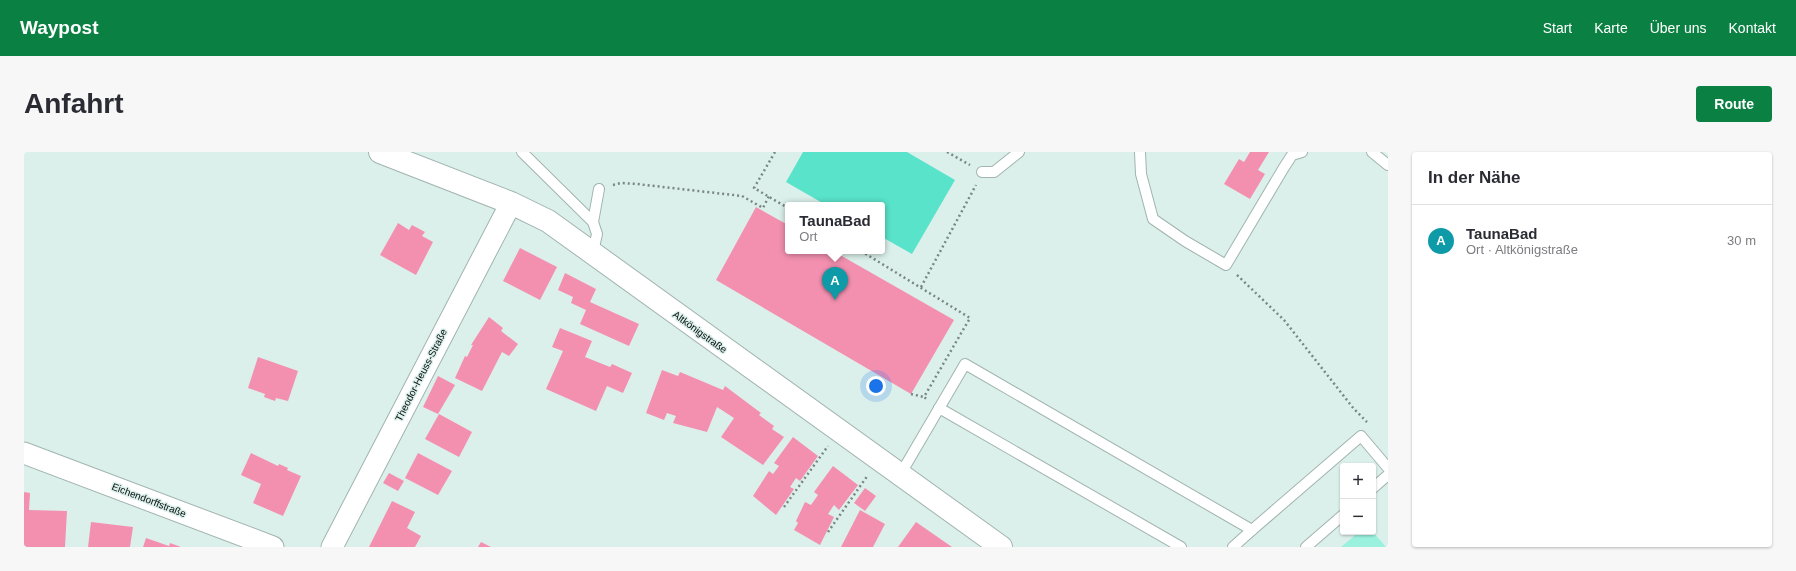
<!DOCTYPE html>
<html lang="de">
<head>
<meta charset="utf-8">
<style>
	:root { --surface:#fff; --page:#f7f7f7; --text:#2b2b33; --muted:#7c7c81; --line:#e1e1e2; --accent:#0b8043 }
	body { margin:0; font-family:Arial,sans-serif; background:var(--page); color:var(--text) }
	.controls { position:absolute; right:12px; bottom:12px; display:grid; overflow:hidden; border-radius:4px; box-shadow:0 1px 3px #0004 }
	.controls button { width:36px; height:36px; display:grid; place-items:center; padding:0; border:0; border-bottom:1px solid var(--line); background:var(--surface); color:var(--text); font:20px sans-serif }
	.you { position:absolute; left:852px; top:234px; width:14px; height:14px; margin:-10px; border:3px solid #fff; border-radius:50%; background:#1a73e8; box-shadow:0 0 0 6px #1a73e833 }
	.badge { display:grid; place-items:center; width:26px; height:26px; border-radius:50%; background:var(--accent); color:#fff; font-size:13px; font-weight:700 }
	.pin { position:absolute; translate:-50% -33px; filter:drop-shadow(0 1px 2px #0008) }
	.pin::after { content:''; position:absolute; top:21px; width:14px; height:12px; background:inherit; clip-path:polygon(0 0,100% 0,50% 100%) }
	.popup { position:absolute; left:761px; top:50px; width:100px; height:52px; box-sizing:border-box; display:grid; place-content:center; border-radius:4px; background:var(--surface); filter:drop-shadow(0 1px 3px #0005); font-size:13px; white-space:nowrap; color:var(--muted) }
	.popup b { font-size:15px; color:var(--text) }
	.popup::after { content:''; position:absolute; left:50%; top:100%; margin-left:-8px; border:8px solid transparent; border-top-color:var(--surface) }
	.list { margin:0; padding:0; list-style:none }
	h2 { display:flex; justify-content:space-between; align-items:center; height:52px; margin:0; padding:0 16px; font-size:17px }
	h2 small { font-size:13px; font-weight:400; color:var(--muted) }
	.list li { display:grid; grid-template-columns:26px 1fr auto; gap:12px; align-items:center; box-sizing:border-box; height:72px; padding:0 16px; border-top:1px solid var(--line) }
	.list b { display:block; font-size:15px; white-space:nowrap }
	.list p { margin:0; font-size:13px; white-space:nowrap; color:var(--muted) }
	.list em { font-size:13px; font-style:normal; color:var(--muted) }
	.map { position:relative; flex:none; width:1364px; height:395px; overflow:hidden; border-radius:4px }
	header { display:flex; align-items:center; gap:24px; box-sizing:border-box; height:56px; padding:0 20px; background:var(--accent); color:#fff }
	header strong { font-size:19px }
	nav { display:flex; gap:22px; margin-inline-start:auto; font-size:14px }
	.intro { display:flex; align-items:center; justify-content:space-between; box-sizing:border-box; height:96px; padding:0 24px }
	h1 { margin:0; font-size:28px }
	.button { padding:10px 18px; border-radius:4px; background:var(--accent); color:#fff; font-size:14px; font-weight:700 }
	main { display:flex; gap:24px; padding:0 24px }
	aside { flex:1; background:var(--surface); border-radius:4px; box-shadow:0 1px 3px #0004 }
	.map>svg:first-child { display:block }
	.green { fill:#9af1de }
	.water { fill:#59e3ca }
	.building { fill:#f390b0 }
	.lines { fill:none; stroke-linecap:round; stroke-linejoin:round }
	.service-casing { stroke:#a1b4af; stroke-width:12 }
	.minor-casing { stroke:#a1b4af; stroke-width:23 }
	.tertiary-casing { stroke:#a1b4af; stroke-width:24 }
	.path { stroke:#798783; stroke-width:2.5; stroke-dasharray:2 3; stroke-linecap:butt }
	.service { stroke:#fff; stroke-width:10 }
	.minor { stroke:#fff; stroke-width:21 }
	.tertiary { stroke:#fff; stroke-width:22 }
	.labels { text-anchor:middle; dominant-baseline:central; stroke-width:3; stroke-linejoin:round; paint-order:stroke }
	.street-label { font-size:10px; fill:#070e0c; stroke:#dcf0eb }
</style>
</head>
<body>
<header>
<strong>Waypost</strong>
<nav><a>Start</a><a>Karte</a><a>Über uns</a><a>Kontakt</a></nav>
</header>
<div class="intro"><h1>Anfahrt</h1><a class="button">Route</a></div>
<main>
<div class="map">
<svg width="1364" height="395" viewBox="0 0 1364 395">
	<rect width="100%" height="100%" fill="#dcf0eb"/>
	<path class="green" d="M1335,380H1349L1362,395H1317Z"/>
	<path class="water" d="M779,0H883L931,28L888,102L858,85V53H802L762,30Z"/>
	<g class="building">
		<path d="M1226,0H1245L1234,18L1241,22L1226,47L1200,32L1215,7L1220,10Z"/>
		<path d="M732,55L764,73V99H809L930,168L887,242L692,128Z"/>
		<path d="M374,71L385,78L388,73L401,80L398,84L409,90L392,123L356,103Z"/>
		<path d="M496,96L533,115L516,148L479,129Z"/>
		<path d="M541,121L572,137L566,150L615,172L605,194L556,172L562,158L547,151L549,145L534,138Z"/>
		<path d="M465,165L479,176L477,179L494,192L485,204L478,200L458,239L431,226L441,204L443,205L449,193H447Z"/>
		<path d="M536,176L568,189L561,205L586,215L588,212L608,221L599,241L583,234L572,259L522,237L539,199L528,195Z"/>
		<path d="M234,205L274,219L264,249L252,246L251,249L240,245L241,242L224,236Z"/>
		<path d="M638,218L654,224L656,220L699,238L701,234L737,261L735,263L750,274L748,277L760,285L739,313L697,285L710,266L693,255L683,280L649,271L652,264L643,261L640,268L622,261Z"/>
		<path d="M414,224L431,233L414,262L399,255Z"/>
		<path d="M415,262L448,280L435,305L401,287Z"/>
		<path d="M769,285L794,304L776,329L772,326L766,335L770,337L752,363L729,344L745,319L749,322L755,314L750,311Z"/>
		<path d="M227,301L254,314L255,312L264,316L263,318L277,324L259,364L229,351L237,332L217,323Z"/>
		<path d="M394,301L428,319L414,343L381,326Z"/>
		<path d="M809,314L834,333L815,358L810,353L804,362L810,365L796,393L770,378L774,371L772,369L781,350L787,353L794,343L790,340Z"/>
		<path d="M365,321L380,329L374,339L359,331Z"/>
		<path d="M841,336L852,344L841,359L830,351Z"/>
		<path d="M0,340L6,341L5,358L43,359L41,395H0Z"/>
		<path d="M368,349L391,360L383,376L397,384L391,395H345Z"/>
		<path d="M836,358L861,372L849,395H817Z"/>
		<path d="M67,370L109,375L106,395H64Z"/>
		<path d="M892,370L928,395H874Z"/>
		<path d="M122,386L145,394L146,391L157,395H119Z"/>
		<path d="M457,390L467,395H454Z"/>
	</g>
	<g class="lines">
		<g class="service-casing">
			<g id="service">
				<path d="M498,0L569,70L573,82L569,100"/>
				<path d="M1116,0L1117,22L1129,67L1161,89L1202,113L1259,17L1268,3L1278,0"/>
				<path d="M1348,0L1364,13"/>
				<path d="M958,20H970L995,0"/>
				<path d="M569,70L575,37"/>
				<path d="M915,256L1157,395"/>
				<path d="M876,323L941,212L1228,378L1337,284L1364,316"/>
				<path d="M1349,336L1364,323"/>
				<path d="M1209,395L1228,378"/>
				<path d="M1282,395L1319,363"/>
			</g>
		</g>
		<g class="minor-casing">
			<g id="minor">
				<path d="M0,301L249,395"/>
				<path d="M308,395L487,51"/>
			</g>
		</g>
		<g class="tertiary-casing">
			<path id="tertiary" d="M356,0L487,51L524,69L977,395"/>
		</g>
		<g class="path">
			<path d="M751,0L730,36L764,56"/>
			<path d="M923,0L946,13"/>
			<path d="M589,33L597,31L613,32L718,44L739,56L745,44"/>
			<path d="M837,99L946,166L900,245L904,248"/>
			<path d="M1213,123L1260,168L1330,257L1343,270"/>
			<path d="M897,135L952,33"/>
			<path d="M887,242L900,245"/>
			<path d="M760,355L804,294"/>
			<path d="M804,380L844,323"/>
		</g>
		<use href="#service" class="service"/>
		<use href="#minor" class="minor"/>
		<use href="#tertiary" class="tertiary"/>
	</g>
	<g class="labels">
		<g class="street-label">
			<text transform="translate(676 180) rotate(36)">Altkönigstraße</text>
			<text transform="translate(397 223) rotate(-63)">Theodor-Heuss-Straße</text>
			<text transform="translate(125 348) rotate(21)">Eichendorffstraße</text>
		</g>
	</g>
</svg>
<div class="controls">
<button>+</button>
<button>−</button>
</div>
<div class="you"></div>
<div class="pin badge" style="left:811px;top:148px;background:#0f9aa8">A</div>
<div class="popup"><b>TaunaBad</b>Ort</div>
</div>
<aside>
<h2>In der Nähe<small></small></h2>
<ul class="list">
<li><span class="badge" style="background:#0f9aa8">A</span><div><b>TaunaBad</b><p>Ort · Altkönigstraße</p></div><em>30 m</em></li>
</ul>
</aside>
</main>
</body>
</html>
